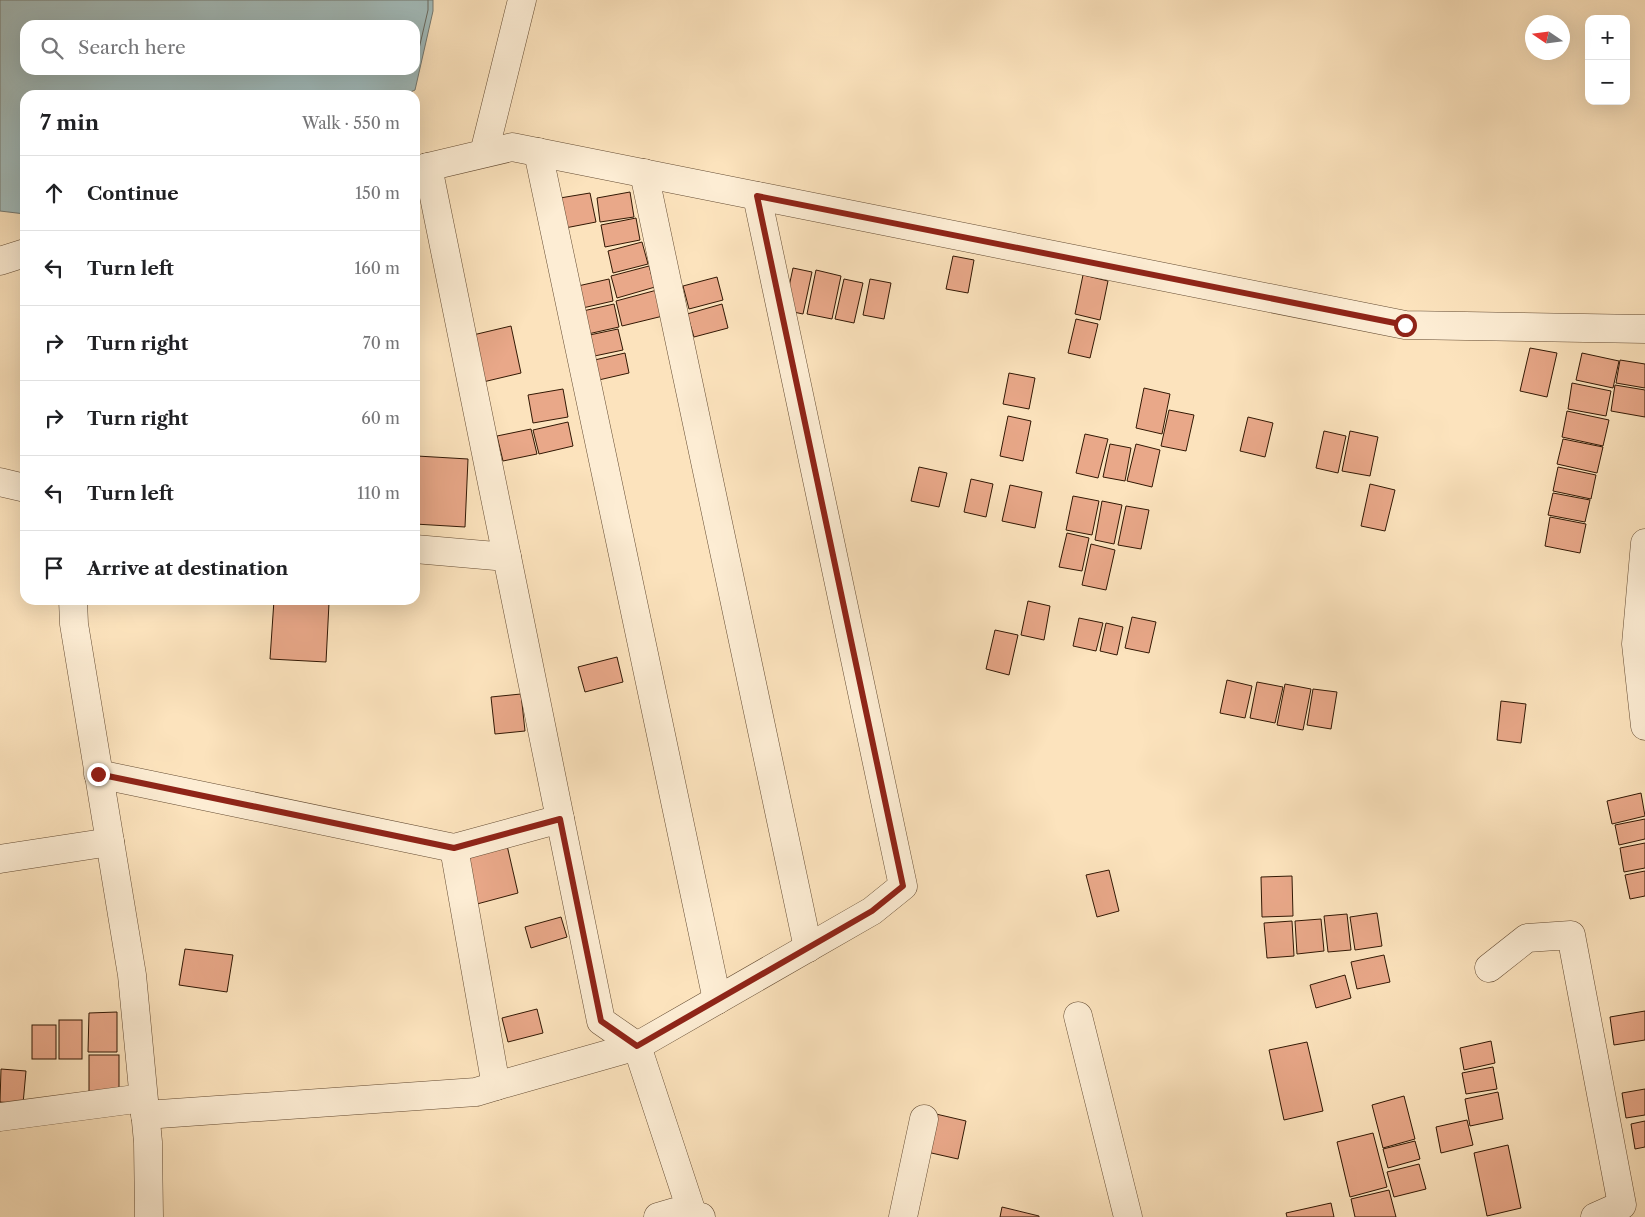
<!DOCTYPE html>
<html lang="en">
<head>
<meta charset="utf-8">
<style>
	:root { --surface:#fff; --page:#f6f6f6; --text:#202124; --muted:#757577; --line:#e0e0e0 }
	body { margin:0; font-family:"Libre Caslon Text",serif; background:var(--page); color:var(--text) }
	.controls { position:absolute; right:15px; top:15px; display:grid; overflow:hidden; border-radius:10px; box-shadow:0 5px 20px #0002 }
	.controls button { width:45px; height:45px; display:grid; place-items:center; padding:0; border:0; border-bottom:1px solid var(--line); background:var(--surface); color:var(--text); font:25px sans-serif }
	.compass { position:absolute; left:1525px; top:15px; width:45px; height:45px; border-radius:50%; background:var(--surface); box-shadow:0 5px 20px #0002; rotate:283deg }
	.stop { position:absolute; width:15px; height:15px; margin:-11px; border:4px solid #8f2418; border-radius:50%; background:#fff }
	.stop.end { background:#8f2418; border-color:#fff; box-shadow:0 1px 5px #0008 }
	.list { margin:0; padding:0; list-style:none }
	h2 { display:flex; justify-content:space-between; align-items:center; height:65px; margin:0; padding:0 20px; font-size:21px }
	h2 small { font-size:16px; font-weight:400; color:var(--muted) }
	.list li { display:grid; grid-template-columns:32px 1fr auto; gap:15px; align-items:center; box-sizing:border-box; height:75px; padding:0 20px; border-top:1px solid var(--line) }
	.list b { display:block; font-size:19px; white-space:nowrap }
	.list em { font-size:16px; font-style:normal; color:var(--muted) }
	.icon { flex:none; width:28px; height:28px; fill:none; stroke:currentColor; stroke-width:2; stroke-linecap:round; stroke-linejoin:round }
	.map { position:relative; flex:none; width:1645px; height:1217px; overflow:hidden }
	.search { position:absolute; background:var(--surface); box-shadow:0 5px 20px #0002; left:20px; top:20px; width:400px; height:55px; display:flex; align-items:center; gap:12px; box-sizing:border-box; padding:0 18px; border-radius:15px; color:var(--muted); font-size:19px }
	.panel { position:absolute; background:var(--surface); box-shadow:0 5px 20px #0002; left:20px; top:90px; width:400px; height:515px; border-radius:15px }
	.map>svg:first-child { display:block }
	.water { fill:#a3bcbb; stroke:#767a72; fill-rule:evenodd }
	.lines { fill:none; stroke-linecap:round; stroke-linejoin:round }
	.shore { stroke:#6a6a60; stroke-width:1 }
	.building { fill:#e9a889; stroke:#321804 }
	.minor-casing { stroke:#644b32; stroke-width:29 }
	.tertiary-casing { stroke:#644b32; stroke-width:29 }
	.minor { stroke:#fdedd4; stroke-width:28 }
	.tertiary { stroke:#fdedd4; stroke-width:28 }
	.route { stroke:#8f2418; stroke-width:6 }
</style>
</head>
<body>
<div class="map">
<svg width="1645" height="1217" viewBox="0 0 1645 1217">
	<rect width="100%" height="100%" fill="#fce3bd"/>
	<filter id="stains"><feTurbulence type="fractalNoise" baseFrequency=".004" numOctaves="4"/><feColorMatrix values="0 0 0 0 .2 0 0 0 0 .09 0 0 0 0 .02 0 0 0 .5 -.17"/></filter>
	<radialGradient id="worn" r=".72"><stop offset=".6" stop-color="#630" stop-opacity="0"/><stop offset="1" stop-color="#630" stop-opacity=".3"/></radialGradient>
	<path class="water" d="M0,0H433V11L415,90L404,95H25V214L0,211ZM25,25H415V70H25Z"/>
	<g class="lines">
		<path class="shore" d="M415,66L428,10V0"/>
	</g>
	<g class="building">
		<path d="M630,192L634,217L600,222L597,198Z"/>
		<path d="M590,193L596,222L560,229L554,199Z"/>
		<path d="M636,218L640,240L605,247L601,225Z"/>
		<path d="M642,242L648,264L613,273L608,251Z"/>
		<path d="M953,256L974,260L968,293L946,289Z"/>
		<path d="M649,266L655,287L617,298L611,276Z"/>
		<path d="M793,268L812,272L803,314L784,310Z"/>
		<path d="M816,270L841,276L832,319L807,314Z"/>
		<path d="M1083,275L1108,281L1100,320L1075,314Z"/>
		<path d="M717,277L723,300L689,309L683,286Z"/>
		<path d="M609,279L613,301L574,310L569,288Z"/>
		<path d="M844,279L863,283L854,323L835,319Z"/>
		<path d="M870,279L891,283L884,319L863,315Z"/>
		<path d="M657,290L663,316L622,326L616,301Z"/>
		<path d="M614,304L619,327L579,336L574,313Z"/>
		<path d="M722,304L728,328L694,337L687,314Z"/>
		<path d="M1076,319L1098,324L1090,358L1068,353Z"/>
		<path d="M511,326L521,373L483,382L473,335Z"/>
		<path d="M618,329L623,350L585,358L580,337Z"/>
		<path d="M1530,348L1557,353L1547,397L1520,391Z"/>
		<path d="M625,353L629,373L590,382L586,362Z"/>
		<path d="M1582,353L1619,361L1613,388L1576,380Z"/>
		<path d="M1620,360L1645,364V388L1616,383Z"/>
		<path d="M1009,373L1035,378L1029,409L1003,404Z"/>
		<path d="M1572,383L1611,391L1606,416L1568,409Z"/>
		<path d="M1615,385L1645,390V417L1611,411Z"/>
		<path d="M1144,388L1170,394L1162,434L1136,428Z"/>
		<path d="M563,389L568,417L533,423L528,395Z"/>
		<path d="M1169,410L1194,415L1186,451L1161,446Z"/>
		<path d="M1567,411L1609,420L1603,446L1562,437Z"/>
		<path d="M1008,416L1031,421L1023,461L1000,456Z"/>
		<path d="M1248,417L1273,423L1265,457L1240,451Z"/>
		<path d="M568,422L573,446L539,454L533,430Z"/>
		<path d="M531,429L537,454L503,461L497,436Z"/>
		<path d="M1324,431L1346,436L1338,473L1316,468Z"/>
		<path d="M1350,431L1378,437L1370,476L1342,471Z"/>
		<path d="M1085,434L1108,439L1098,478L1076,473Z"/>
		<path d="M1563,439L1603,447L1597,473L1557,464Z"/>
		<path d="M1110,444L1131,448L1125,481L1103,477Z"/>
		<path d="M1136,444L1160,450L1152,487L1127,481Z"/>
		<path d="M417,456L468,459L465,527L415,524Z"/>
		<path d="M919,467L947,473L939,507L911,501Z"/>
		<path d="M1558,467L1596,475L1591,499L1553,491Z"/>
		<path d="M971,479L993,484L986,517L964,512Z"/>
		<path d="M1370,484L1395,490L1385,531L1361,526Z"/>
		<path d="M1010,485L1042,492L1035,528L1002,521Z"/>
		<path d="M1553,493L1590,500L1585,522L1548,515Z"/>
		<path d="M1073,496L1099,501L1092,535L1066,530Z"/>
		<path d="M1102,501L1122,505L1114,544L1095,540Z"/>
		<path d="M1126,506L1149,510L1141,549L1118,545Z"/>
		<path d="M1550,517L1586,524L1580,553L1545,546Z"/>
		<path d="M1067,533L1089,538L1082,571L1059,567Z"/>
		<path d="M1091,544L1115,550L1106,590L1082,585Z"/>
		<path d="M274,600L329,603L326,662L270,659Z"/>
		<path d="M1028,601L1050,606L1044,640L1021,635Z"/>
		<path d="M1132,617L1156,622L1149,653L1125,648Z"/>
		<path d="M1079,618L1103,623L1096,651L1073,646Z"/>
		<path d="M1106,623L1123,627L1117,655L1100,651Z"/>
		<path d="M995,630L1018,635L1009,675L986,669Z"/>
		<path d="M617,657L623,682L585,692L578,667Z"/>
		<path d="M1227,680L1252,686L1245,718L1220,713Z"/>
		<path d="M1257,682L1283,687L1275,723L1250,718Z"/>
		<path d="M1285,684L1311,689L1303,730L1277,725Z"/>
		<path d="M1313,689L1337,692L1331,729L1307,725Z"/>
		<path d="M521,694L525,731L495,734L491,697Z"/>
		<path d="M1501,701L1526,704L1521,743L1497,740Z"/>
		<path d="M1641,793L1645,816L1612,824L1607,801Z"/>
		<path d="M1645,819V839L1619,845L1615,825Z"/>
		<path d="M506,841L518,893L477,904L464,852Z"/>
		<path d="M1645,843V868L1624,872L1620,848Z"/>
		<path d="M1109,870L1119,911L1097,917L1086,875Z"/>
		<path d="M1645,871V896L1630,899L1625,875Z"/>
		<path d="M1292,876L1293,916L1262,917L1261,877Z"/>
		<path d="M1377,913L1382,946L1355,950L1350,917Z"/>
		<path d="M1347,914L1351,950L1328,952L1324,916Z"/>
		<path d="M561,917L567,937L531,948L525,927Z"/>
		<path d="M1321,919L1324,951L1297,954L1295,921Z"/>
		<path d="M1292,921L1294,956L1267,958L1264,923Z"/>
		<path d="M185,949L233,955L227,992L179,985Z"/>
		<path d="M1384,955L1390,982L1357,989L1351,962Z"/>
		<path d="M1345,975L1351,998L1316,1008L1310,985Z"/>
		<path d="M537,1009L543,1033L508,1042L502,1018Z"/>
		<path d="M1645,1011V1040L1614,1045L1610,1017Z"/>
		<path d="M117,1012V1052H88L89,1013Z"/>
		<rect x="59" y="1020" width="23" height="39"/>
		<rect x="32" y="1025" width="24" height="34"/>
		<path d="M1491,1041L1495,1063L1464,1070L1460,1048Z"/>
		<path d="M1307,1042L1323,1111L1284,1120L1269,1050Z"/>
		<rect x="89" y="1055" width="30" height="38"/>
		<path d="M1493,1067L1497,1089L1466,1094L1462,1073Z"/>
		<path d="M1,1069L26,1071L23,1104L0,1102Z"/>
		<path d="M1645,1089V1115L1626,1118L1622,1093Z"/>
		<path d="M1498,1092L1503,1119L1470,1126L1465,1099Z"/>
		<path d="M1404,1096L1415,1139L1383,1148L1372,1105Z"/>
		<path d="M936,1114L966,1121L958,1159L927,1152Z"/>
		<path d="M1467,1120L1473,1145L1441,1153L1436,1127Z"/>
		<path d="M1645,1121V1147L1635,1149L1631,1124Z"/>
		<path d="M1373,1133L1387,1187L1350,1197L1337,1142Z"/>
		<path d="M1415,1141L1420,1159L1388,1168L1383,1149Z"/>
		<path d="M1508,1145L1521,1208L1487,1216L1474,1153Z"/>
		<path d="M1419,1164L1426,1189L1394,1197L1387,1172Z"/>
		<path d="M1389,1190L1396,1217H1355L1351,1199Z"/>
		<path d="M1331,1203L1334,1217H1287L1286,1213Z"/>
		<path d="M1002,1207L1039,1216V1217H1000Z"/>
	</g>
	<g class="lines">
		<g class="minor-casing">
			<g id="minor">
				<path d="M538,152L717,1000"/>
				<path d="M484,153L522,0"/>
				<path d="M428,167L601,1021L637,1046L693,1216"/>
				<path d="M644,173L808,948"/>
				<path d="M0,482L25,488"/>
				<path d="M1645,543L1636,644L1645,726"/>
				<path d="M415,549L507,557"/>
				<path d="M73,600L74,624L132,975L148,1142L149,1217"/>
				<path d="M98,774L454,848L560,819"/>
				<path d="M454,848L496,1086"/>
				<path d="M0,859L110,842"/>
				<path d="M1489,968L1527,938L1571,935L1622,1205L1595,1217"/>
				<path d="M1078,1016L1128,1217"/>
				<path d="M145,1115L476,1092L496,1086L637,1046L872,911L903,886L757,196"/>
				<path d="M0,1117L143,1098"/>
				<path d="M658,1217L675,1212L701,1217"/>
				<path d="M903,1217L924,1119"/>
			</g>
		</g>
		<g class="tertiary-casing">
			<g id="tertiary">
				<path d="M415,170L512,147L1405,325L1645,329"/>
				<path d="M0,261L25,253"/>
			</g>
		</g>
		<use href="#minor" class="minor"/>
		<use href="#tertiary" class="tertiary"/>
	</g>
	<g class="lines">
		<path class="route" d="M98,774L454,848L560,819L601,1021L637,1046L872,911L903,886L757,196L1405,325"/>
	</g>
	<rect width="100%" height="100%" filter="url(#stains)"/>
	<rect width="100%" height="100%" fill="url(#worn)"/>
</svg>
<div class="controls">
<button>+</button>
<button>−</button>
</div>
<svg class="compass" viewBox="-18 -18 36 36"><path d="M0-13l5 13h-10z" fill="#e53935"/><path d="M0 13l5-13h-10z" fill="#757577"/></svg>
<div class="stop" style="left:1405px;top:325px"></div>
<div class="stop end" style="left:98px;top:774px"></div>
<div class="search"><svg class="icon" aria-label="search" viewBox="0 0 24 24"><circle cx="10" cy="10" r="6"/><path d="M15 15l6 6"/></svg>Search here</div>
<section class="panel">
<h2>7 min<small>Walk · 550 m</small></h2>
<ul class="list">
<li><svg class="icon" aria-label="ahead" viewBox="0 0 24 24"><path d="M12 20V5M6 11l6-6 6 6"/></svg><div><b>Continue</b></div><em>150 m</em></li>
<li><svg class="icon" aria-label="left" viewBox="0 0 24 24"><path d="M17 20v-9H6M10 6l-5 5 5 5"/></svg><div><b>Turn left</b></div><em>160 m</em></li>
<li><svg class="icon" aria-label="right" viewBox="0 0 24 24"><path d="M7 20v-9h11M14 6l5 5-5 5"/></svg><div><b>Turn right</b></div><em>70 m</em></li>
<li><svg class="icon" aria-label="right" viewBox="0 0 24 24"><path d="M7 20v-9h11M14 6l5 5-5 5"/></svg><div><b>Turn right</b></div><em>60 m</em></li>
<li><svg class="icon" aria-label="left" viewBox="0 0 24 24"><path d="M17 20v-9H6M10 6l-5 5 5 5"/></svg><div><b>Turn left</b></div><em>110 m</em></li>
<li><svg class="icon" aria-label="arrive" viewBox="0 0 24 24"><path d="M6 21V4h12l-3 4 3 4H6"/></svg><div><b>Arrive at destination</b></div></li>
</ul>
</section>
</div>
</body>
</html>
